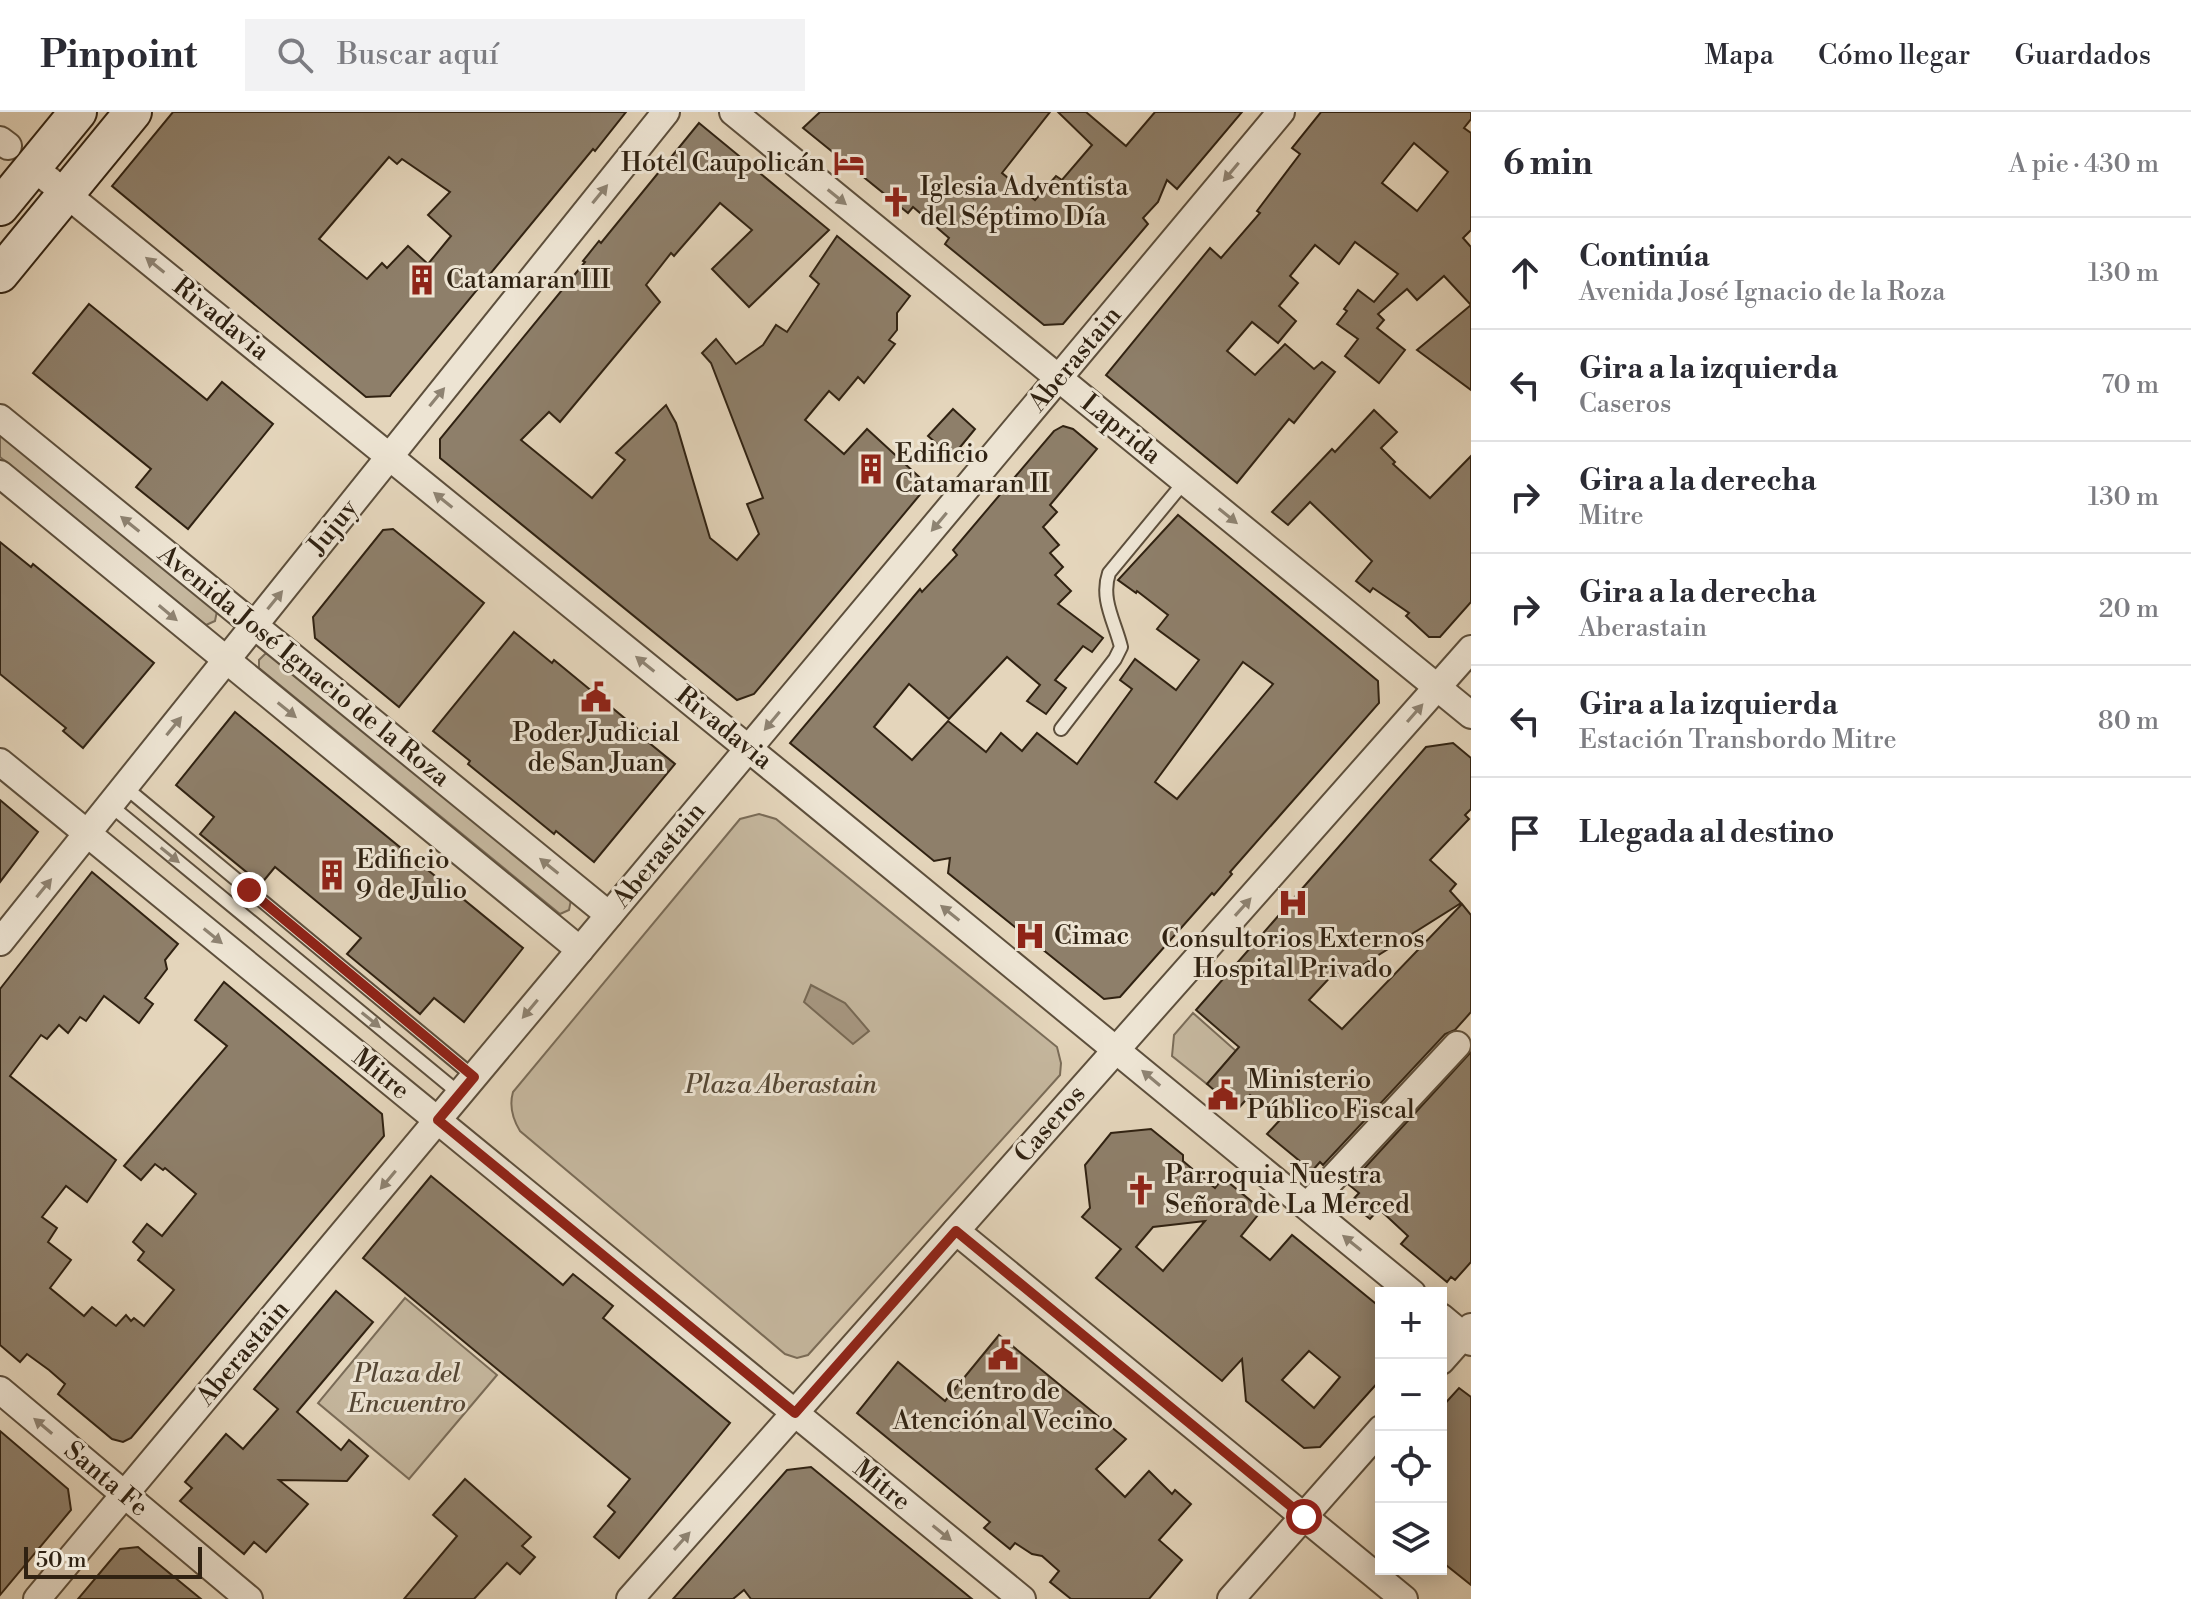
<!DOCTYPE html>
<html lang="es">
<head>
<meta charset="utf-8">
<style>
	:root { --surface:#fff; --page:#f2f2f3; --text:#2b2b33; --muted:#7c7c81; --line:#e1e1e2 }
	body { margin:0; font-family:"Libre Bodoni",serif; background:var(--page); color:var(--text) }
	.controls { position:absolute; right:24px; bottom:24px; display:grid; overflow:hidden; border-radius:0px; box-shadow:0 4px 20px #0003 }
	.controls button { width:72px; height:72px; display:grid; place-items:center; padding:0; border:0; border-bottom:2px solid var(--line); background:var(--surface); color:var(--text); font:40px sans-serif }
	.scale { position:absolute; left:24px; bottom:20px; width:178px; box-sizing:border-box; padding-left:8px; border:4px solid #302212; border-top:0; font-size:22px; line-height:28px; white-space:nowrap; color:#302212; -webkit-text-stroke:6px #ede4d3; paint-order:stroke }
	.stop { position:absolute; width:24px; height:24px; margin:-18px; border:6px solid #8f2418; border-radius:50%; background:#fff }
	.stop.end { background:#8f2418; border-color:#fff; box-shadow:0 2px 8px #0008 }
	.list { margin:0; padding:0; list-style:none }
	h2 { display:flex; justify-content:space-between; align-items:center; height:104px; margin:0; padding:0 32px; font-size:34px }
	h2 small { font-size:26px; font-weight:400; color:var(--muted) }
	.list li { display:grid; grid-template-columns:52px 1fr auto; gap:24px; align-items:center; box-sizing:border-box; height:112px; padding:0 32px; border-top:2px solid var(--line) }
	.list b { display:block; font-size:30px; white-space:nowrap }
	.list p { margin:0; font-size:26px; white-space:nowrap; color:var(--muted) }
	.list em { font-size:26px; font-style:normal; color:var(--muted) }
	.icon { flex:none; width:44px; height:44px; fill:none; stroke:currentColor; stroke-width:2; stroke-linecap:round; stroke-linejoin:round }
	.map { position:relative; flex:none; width:1471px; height:1487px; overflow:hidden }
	header { display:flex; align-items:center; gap:48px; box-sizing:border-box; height:112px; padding:0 40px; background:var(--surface); border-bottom:2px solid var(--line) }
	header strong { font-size:38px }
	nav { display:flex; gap:44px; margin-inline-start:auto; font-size:28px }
	.search { width:560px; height:72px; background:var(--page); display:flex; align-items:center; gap:20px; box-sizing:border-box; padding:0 28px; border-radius:0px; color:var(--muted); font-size:30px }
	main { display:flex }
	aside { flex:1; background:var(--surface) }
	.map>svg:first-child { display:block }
	.green { fill:#c5b79e; stroke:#7a6c58; stroke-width:2 }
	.water { fill:#a79882; stroke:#776955; stroke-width:2 }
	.building { fill:#8e7f6a; stroke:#302212; stroke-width:2; fill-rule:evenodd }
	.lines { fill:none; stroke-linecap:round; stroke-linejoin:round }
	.lane-casing { stroke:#5d4f3c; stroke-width:16 }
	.street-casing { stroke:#5d4f3c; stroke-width:30 }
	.secondary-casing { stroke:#302212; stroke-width:40 }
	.lane { stroke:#ede4d3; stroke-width:12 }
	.street { stroke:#ede4d3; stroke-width:26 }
	.secondary { stroke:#ede4d3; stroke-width:36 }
	.oneway { fill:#8e8372 }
	.route { stroke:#8f2418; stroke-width:10 }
	.labels { text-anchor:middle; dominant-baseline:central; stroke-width:6; stroke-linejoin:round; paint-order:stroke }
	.poi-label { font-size:26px; fill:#302212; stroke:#ede4d3; text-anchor:start }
	.street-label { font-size:26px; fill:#302212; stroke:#ede4d3 }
	.park-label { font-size:26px; font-style:italic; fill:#554735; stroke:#ede4d3 }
</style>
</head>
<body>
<header>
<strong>Pinpoint</strong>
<div class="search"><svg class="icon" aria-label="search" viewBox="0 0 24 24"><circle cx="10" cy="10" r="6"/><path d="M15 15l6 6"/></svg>Buscar aquí</div>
<nav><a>Mapa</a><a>Cómo llegar</a><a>Guardados</a></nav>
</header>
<main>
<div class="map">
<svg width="1471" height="1487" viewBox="0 0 1471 1487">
	<rect width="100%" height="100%" fill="#e4d5bb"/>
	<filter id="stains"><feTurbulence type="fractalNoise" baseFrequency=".0025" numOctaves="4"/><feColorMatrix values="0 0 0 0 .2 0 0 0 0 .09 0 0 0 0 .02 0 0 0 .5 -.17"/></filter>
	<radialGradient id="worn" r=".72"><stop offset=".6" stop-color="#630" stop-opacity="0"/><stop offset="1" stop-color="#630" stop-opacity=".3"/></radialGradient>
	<g class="green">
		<path d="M0,322L217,499L215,509L206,513L0,345Z"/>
		<path d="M265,542H269L571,788L569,798L560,802L259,556V548Z"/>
		<path d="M759,702L776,707L1057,935L1061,951L1060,963L808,1243L797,1246L785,1242L520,1019C512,1006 509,994 513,980L740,707Z"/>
		<path d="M1193,901L1236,939L1207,972L1172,944L1174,923Z"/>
		<path d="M405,1186L497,1263L409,1367L318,1291Z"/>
	</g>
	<path class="water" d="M811,873L845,891L869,919L853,932L804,890Z"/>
	<g class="building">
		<path d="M173,0H626L595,39L593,37L392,281L390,284L366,285L112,74ZM389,45L397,52L402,47L450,80L428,103L451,124L428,152L408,134L387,156L382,151L367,167L319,127Z"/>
		<path d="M820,0H1050L1002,61L1035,88L1056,64L1062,68L1092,33L1058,0H1086L1126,34L1155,0H1242L1177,77L1167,68L1158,90L1143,106L1148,112L1063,212L1044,213L945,132L949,126L913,95L908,101L803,16Z"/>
		<path d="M1321,0H1471V7L1464,16L1471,21V118L1463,126L1471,135V193L1444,164L1417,188L1407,177L1378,202L1384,208L1377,216L1405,238L1379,271L1345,244L1358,227L1337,212L1347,199L1344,197L1358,178L1374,190L1398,162L1355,130L1339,152L1315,133L1290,164L1298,171L1279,194L1296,209L1278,231L1252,210L1227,239L1255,263L1285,232L1314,257L1322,250L1335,260L1294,311L1289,307L1237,371L1106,263L1210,136L1221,146L1260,101L1257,99L1300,42L1292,36ZM1414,31L1448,60L1417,99L1382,71Z"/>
		<path d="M699,11L829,118L749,195L712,157L752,118L720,91L674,144L671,141L646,173L660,190L560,310L549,300L521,328L592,386L625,348L616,341L666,293L676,311L710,426L737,448L759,422L747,392L763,386L711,251L702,241L716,227L736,252L763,233L776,213L787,220L819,172L810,164L837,124L910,184L897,201V218L889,228L895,232L864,271L858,265L839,288L829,279L805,308L844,342L867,317L928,373L754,582L737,588L440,346V327L585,150L583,149L599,129L601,131Z"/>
		<path d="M89,192L207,288L222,270L273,312L188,417L136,375L151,357L33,261Z"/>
		<path d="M1471,193V278L1417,238Z"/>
		<path d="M953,297L975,317L952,345L928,324Z"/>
		<path d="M1374,298L1397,320L1381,336L1395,350L1393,352L1430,386L1471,344V490L1440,525H1429L1406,504L1409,501L1373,476L1370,480L1356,469L1372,449L1310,390L1288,413L1272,400L1332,337L1335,340Z"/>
		<path d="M1063,314L1073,317L1097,337L1050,393L1057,400L1043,415L1059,433L1050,441L1063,455L1055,463L1071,479L1058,492L1103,526L1092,540L1083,534L1055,568L1066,576L1046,602L1027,589L1040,573L1007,545L949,607L909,572L874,615L912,648L948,609L986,640L1001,621L1022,639L1037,621L1077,652L1132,577L1120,568L1135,547L1176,578L1199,548L1157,517L1168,503L1137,479L1136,481L1118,468L1178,403L1378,569L1379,591L1230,760L1232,762L1214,783L1212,781L1120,885L1104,887L948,761L950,746L934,749L790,631L920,477L922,480L957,443L953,438L1054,319ZM1243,550L1273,572L1177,687L1155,670Z"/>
		<path d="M393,417L484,491L399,595L315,526L313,505L383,418Z"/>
		<path d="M0,430L31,455L33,452L154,551L83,636L63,619L66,616L0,562Z"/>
		<path d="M514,520L552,551L554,548L639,618L637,621L675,652L594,750L556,719L554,722L468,652L470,649L433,619Z"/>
		<path d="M235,600L523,836L464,910L434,886L420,902L347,842L361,826L275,755L261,772L200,722L214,705L176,673Z"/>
		<path d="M1453,631L1471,646V697L1465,703L1469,707L1430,748L1456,772L1450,779L1461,791L1342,866L1335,860L1309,888L1342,917L1462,792L1471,803V900L1455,918L1445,922L1323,1053L1320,1050L1312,1059L1267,1022L1279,1009L1250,983L1237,998L1207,972L1239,935L1196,898L1426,635Z"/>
		<path d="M0,688L38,720L0,770Z"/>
		<path d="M92,760L178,832L165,848L167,857L145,886L153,892L139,911L104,884L86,909L80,905L68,921L59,913L47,927L41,923L10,964L116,1048L87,1090L66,1074L42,1105L57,1116L48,1130L71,1148L50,1176L84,1204L92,1195L116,1214L126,1203L131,1209L134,1206L144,1214L174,1178L138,1148L144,1140L133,1130L147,1112L162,1124L196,1082L165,1056L163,1058L155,1052L141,1068L124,1054L227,934L195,908L224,870L382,1002L384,1024L131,1326L123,1330L112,1327L58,1282L65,1272L49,1258L27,1242L20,1250L0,1233V877Z"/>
		<path d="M1471,940V1150L1455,1168L1451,1165L1447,1170L1401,1132L1408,1124L1379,1097L1370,1107L1350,1091L1359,1081L1349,1073Z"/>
		<path d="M1151,1017L1183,1043V1049L1215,1076L1223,1066L1262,1098L1241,1124L1270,1148L1292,1123L1381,1196V1267L1320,1335L1304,1336L1246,1289L1242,1247L1222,1269L1096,1166L1121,1137L1082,1105L1090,1096L1085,1053L1111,1021ZM1205,1109L1163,1159L1136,1135L1153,1115ZM1309,1239L1340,1265L1314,1296L1282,1268Z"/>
		<path d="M431,1064L563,1173L573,1162L613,1194L603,1206L730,1311L619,1446L594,1425L615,1400L608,1394L630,1367L363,1146Z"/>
		<path d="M336,1179L373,1210L297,1300L341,1338L349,1328L368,1344L347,1369L279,1368L308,1392L266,1440L254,1430L244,1442L180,1389L192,1376L185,1370L226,1322L243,1337L278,1297L254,1277Z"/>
		<path d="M999,1223L1126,1327L1096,1357L1125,1385L1149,1359L1172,1382L1175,1378L1191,1392L1159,1428L1182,1448L1149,1487H1071L1050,1470L1059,1459L1042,1444L1032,1442L1015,1431L1010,1437L984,1416L990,1410L857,1301L898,1250L945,1289Z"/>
		<path d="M1459,1276L1471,1285V1473L1441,1449V1296Z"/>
		<path d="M0,1319L68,1377L71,1398L0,1483Z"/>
		<path d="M811,1355L884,1415L972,1487H751L744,1478L733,1487H673L787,1358Z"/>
		<path d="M465,1367L531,1425L522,1434L535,1445L520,1462L507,1451L474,1487H404L457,1424L433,1403Z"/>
		<path d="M138,1435L145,1441L201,1487H78L120,1437Z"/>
	</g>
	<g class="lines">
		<g class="lane-casing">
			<g id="lane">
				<path d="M1061,617L1115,547L1121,535C1115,510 1100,487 1109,461L1185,369"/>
				<path d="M125,675L474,965"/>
				<path d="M110,693L460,982"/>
			</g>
		</g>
		<g class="street-casing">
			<g id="street">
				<path d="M733,0L1471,603"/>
				<path d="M0,28L8,34"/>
				<path d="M33,55L787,668L1412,1181"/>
				<path d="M0,306L609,803"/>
				<path d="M0,362L580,838"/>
				<path d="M0,650L1022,1487"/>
				<path d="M0,830L666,0"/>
				<path d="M1307,1094L1457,933"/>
				<path d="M956,1119L1404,1487"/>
				<path d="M1441,1205L1471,1230"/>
				<path d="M1441,1249L1471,1215"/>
				<path d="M0,1278L249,1487"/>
				<path d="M37,1487L1281,0"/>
				<path d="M630,1487L1471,537"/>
				<path d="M1231,1487L1381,1317"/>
			</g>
		</g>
		<g class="secondary-casing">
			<g id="secondary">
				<path d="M0,95L78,0"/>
				<path d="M0,162L133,0"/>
			</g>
		</g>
		<use href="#lane" class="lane"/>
		<use href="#street" class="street"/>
		<use href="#secondary" class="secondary"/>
	</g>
	<defs><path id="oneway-solid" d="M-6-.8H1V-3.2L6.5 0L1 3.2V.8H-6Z" transform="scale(2)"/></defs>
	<g class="oneway">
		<use href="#oneway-solid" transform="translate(1231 60) rotate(130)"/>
		<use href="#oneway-solid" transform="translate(600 82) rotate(-51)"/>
		<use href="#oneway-solid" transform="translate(837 85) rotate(39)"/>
		<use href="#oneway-solid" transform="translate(155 153) rotate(-141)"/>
		<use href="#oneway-solid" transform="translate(437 285) rotate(-51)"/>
		<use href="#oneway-solid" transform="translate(443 388) rotate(-141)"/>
		<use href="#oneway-solid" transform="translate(1228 404) rotate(39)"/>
		<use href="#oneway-solid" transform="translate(939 410) rotate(130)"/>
		<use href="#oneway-solid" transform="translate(130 412) rotate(-141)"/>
		<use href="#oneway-solid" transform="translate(275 488) rotate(-51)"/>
		<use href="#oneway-solid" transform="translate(168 501) rotate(40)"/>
		<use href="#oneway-solid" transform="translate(645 552) rotate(-141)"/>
		<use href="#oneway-solid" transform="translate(287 598) rotate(39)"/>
		<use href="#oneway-solid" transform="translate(1415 601) rotate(-49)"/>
		<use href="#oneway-solid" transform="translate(772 609) rotate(130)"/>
		<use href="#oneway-solid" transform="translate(174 614) rotate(-51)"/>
		<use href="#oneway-solid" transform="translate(170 743) rotate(39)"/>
		<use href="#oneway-solid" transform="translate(549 754) rotate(-141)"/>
		<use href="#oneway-solid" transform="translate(44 776) rotate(-51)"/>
		<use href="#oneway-solid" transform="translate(1243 795) rotate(-48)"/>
		<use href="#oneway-solid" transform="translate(950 801) rotate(-141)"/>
		<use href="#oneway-solid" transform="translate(213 824) rotate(39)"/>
		<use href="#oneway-solid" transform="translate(530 897) rotate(130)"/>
		<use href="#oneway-solid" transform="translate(371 908) rotate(39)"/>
		<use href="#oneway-solid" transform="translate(1151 966) rotate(-140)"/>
		<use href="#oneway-solid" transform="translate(388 1068) rotate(130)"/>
		<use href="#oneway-solid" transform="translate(1352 1131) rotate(-141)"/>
		<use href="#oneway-solid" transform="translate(43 1314) rotate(-140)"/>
		<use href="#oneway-solid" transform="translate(942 1421) rotate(39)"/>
		<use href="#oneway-solid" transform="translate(682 1429) rotate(-48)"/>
	</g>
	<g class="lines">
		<path class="route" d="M249,778L474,965L438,1008L795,1301L956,1119L1304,1405"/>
	</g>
	<defs>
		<g id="hotel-bare" transform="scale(2.4)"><path d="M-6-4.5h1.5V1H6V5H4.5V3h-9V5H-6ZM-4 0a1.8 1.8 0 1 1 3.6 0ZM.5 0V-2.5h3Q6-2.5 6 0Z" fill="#8f2418" stroke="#ede4d3" stroke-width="2.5" paint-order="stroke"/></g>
		<g id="church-bare" transform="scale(2.4)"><path d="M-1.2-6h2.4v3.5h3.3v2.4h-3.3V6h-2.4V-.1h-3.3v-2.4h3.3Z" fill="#8f2418" stroke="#ede4d3" stroke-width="2.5" paint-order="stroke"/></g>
		<g id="building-bare" transform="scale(2.4)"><path d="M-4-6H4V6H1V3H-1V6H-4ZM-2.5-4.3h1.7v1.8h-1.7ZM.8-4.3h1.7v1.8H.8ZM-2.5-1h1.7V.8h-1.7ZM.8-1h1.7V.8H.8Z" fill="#8f2418" stroke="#ede4d3" stroke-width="2.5" paint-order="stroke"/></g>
		<g id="civic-bare" transform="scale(2.4)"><path d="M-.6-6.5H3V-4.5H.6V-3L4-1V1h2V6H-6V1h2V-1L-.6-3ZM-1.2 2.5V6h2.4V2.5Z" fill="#8f2418" stroke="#ede4d3" stroke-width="2.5" paint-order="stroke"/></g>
		<g id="hospital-bare" transform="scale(2.4)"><path d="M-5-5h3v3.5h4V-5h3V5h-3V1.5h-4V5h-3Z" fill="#8f2418" stroke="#ede4d3" stroke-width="2.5" paint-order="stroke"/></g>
	</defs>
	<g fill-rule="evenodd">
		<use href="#hotel-bare" x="849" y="51"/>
		<use href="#church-bare" x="896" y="90"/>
		<use href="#building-bare" x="422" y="168"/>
		<use href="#building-bare" x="871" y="357"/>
		<use href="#civic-bare" x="596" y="585"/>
		<use href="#building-bare" x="332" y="763"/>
		<use href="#hospital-bare" x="1293" y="791"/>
		<use href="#hospital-bare" x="1030" y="824"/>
		<use href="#civic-bare" x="1223" y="983"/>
		<use href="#church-bare" x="1141" y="1078"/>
		<use href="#civic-bare" x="1003" y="1243"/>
	</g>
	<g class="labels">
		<g class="poi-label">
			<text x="825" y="51" text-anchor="end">Hotel Caupolicán</text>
			<text x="920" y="75">Iglesia Adventista<tspan x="920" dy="30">del Séptimo Día</tspan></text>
			<text x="446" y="168">Catamaran III</text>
			<text x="895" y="342">Edificio<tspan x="895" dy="30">Catamaran II</tspan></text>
			<text x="596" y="621" text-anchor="middle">Poder Judicial<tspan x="596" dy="30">de San Juan</tspan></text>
			<text x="356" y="748">Edificio<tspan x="356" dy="30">9 de Julio</tspan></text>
			<text x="1054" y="824">Cimac</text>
			<text x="1293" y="827" text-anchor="middle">Consultorios Externos<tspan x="1293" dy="30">Hospital Privado</tspan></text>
			<text x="1247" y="968">Ministerio<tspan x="1247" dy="30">Público Fiscal</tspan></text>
			<text x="1165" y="1063">Parroquia Nuestra<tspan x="1165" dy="30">Señora de La Merced</tspan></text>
			<text x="1003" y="1279" text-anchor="middle">Centro de<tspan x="1003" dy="30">Atención al Vecino</tspan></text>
		</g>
		<g class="street-label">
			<text transform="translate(221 207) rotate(39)">Rivadavia</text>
			<text transform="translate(1075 247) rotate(-50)">Aberastain</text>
			<text transform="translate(1121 317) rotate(39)">Laprida</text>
			<text transform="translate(333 415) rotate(-51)">Jujuy</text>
			<text transform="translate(304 554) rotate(39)">Avenida José Ignacio de la Roza</text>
			<text transform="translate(724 616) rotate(39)">Rivadavia</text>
			<text transform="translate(659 743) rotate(-50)">Aberastain</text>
			<text transform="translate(381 962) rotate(39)">Mitre</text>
			<text transform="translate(1050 1012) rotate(-49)">Caseros</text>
			<text transform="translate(243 1241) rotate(-50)">Aberastain</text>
			<text transform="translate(106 1367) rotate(40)">Santa Fe</text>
			<text transform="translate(882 1373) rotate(39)">Mitre</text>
		</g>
		<g class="park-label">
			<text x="781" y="973">Plaza Aberastain</text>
			<text x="407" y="1262">Plaza del<tspan x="407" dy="30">Encuentro</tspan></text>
		</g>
	</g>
	<rect width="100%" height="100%" filter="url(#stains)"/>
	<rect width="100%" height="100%" fill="url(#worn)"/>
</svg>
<div class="controls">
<button>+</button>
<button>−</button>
<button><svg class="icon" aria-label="locate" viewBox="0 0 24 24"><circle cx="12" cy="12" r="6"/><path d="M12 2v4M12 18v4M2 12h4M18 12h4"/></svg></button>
<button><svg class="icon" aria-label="layers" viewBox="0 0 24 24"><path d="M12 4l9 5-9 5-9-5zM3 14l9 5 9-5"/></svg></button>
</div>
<div class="scale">50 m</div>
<div class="stop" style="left:1304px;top:1405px"></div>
<div class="stop end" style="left:249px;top:778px"></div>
</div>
<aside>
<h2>6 min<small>A pie · 430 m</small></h2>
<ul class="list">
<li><svg class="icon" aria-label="ahead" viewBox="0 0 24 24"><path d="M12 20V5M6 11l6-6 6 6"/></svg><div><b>Continúa</b><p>Avenida José Ignacio de la Roza</p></div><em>130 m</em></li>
<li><svg class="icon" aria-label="left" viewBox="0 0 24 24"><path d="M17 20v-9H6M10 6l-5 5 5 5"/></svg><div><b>Gira a la izquierda</b><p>Caseros</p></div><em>70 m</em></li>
<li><svg class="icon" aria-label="right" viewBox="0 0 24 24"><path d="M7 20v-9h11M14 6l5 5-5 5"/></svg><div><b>Gira a la derecha</b><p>Mitre</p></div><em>130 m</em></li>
<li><svg class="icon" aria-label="right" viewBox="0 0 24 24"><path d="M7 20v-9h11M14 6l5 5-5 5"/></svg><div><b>Gira a la derecha</b><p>Aberastain</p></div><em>20 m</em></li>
<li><svg class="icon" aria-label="left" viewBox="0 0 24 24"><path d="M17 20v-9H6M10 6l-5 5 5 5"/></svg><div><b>Gira a la izquierda</b><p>Estación Transbordo Mitre</p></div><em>80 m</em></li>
<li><svg class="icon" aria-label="arrive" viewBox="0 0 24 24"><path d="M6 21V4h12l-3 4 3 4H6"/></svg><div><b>Llegada al destino</b></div></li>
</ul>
</aside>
</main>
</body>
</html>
